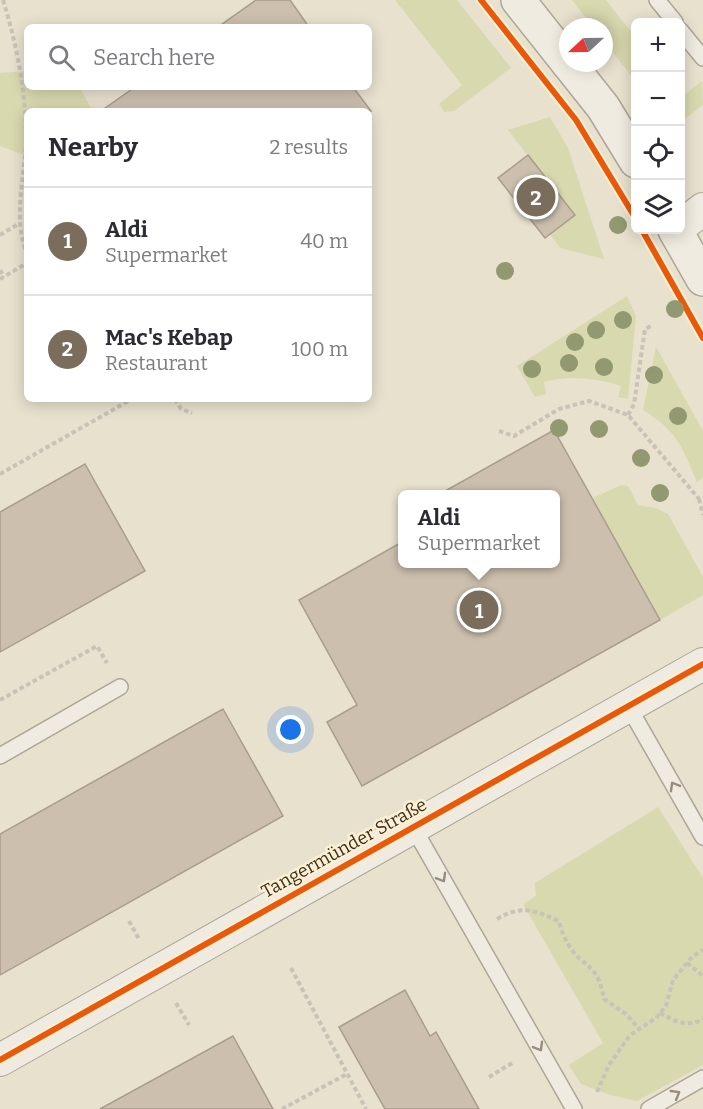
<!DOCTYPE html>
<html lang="en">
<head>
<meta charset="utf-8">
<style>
	:root { --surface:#fff; --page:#f2f2f3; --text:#2b2b33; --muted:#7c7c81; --line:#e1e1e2; --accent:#7a6d5b }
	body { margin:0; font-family:Bitter,serif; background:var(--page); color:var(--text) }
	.controls { position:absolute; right:18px; top:18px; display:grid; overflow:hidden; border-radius:9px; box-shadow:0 3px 15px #0003 }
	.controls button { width:54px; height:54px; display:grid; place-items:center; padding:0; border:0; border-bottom:2px solid var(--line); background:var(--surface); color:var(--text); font:30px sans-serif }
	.compass { position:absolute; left:559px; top:18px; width:54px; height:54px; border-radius:50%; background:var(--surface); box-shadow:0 3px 15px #0003; rotate:248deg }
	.you { position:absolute; left:291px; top:730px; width:21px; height:21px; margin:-15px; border:4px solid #fff; border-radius:50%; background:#1a73e8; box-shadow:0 0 0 9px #1a73e833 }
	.badge { display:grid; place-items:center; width:39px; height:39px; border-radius:50%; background:var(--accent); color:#fff; font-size:20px; font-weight:700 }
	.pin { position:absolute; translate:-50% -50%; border:3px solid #fff; box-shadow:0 2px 6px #0006 }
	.popup { position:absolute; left:398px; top:490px; width:162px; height:78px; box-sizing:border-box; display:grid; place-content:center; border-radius:9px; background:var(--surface); filter:drop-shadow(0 2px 4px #0005); font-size:20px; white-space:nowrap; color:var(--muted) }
	.popup b { font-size:22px; color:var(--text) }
	.popup::after { content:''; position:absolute; left:50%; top:100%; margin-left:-12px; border:12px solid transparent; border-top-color:var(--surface) }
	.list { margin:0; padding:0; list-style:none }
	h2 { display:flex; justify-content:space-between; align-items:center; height:78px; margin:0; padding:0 24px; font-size:26px }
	h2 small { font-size:20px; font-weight:400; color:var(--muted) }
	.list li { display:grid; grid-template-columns:39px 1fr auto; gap:18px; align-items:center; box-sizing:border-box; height:108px; padding:0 24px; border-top:2px solid var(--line) }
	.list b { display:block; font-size:22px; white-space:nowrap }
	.list p { margin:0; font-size:20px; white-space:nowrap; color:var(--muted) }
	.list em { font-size:20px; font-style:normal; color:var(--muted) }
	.icon { flex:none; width:33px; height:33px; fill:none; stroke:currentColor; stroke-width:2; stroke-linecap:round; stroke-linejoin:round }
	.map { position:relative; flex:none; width:703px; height:1109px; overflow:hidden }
	.search { position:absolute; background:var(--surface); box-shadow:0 3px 15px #0003; left:24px; top:24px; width:348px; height:66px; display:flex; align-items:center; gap:15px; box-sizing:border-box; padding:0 21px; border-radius:9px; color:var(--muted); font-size:22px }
	.panel { position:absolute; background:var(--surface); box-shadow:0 3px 15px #0003; left:24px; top:108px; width:348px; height:294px; border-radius:9px }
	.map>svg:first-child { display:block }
	.green { fill:#d8d9af }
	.building { fill:#ccbfae; stroke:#a99c8c; stroke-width:1.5 }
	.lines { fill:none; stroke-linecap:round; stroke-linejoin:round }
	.service-casing { stroke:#ada697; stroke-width:18 }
	.minor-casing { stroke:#ada697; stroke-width:34 }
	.tertiary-casing { stroke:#ada697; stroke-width:36 }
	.path { stroke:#c8c2b7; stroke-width:4; stroke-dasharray:4.5 3; stroke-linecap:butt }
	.service { stroke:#f0ebe0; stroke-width:15 }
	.minor { stroke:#f0ebe0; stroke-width:32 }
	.tertiary { stroke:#f0ebe0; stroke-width:33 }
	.cycleway-casing { stroke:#faf0d3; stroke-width:10 }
	.cycleway { stroke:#e8590c; stroke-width:6 }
	.tree { fill:#92986f }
	.oneway { stroke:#978c7e }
	.labels { text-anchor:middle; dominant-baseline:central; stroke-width:5; stroke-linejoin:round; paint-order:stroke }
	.street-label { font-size:18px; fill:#3e2e1d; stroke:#faf0d3 }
</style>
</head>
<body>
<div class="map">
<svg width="703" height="1109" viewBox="0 0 703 1109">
	<rect width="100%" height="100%" fill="#e8e1ce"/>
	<g class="green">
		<path d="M395,0H457L511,68L454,111L444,112L439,104L462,85Z"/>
		<path d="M572,0H606L635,37V81L604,41V27H593Z"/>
		<path d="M27,71V87H79L93,111H27V156L0,146V73Z"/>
		<path d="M702,81L703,105L681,122V94L683,96Z"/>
		<path d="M550,117L568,148L604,259L560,248L550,234L574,215L508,130Z"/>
		<path d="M627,296L636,316L628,399L618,397L621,386C595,378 570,375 544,382L546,394L535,397L517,366Z"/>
		<path d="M656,347L703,431V477L697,482C682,446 677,431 643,410Z"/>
		<path d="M621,485L628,486L638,505L656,508L668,514L703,577V595L660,620L593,498Z"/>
		<path d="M658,807L703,878V1065L637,1101L610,1095L581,1084L569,1065L603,1043L523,904L536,896L535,883Z"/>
	</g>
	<g class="building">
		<path d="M256,0H290L309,27H218Z"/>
		<path d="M135,87H353L371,111H101Z"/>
		<path d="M528,155L575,215L545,238L498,178Z"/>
		<path d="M554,430L660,620L362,786L327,722L357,705L299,600L402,542V564H555V495H438Z"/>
		<path d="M85,464L145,571L0,652V512Z"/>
		<path d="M223,709L283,816L0,975V834Z"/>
		<path d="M405,990L430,1036L436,1032L479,1109H385L339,1027Z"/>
		<path d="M233,1036L273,1109H100Z"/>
	</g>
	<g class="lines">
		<g class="service-casing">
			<g id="service">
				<path d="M657,0L675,22"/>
				<path d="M680,30L703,58"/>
				<path d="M627,704L703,837"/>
				<path d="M0,756L120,687"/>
				<path d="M413,827L574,1109"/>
				<path d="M649,1109L703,1078"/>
			</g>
		</g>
		<g class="minor-casing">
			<g id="minor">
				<path d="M680,227L703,209"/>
				<path d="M0,1060L703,664"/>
			</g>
		</g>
		<g class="tertiary-casing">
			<g id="tertiary">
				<path d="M518,0L568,63"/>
				<path d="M568,63L603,107L636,161"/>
				<path d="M675,230L703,279"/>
			</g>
		</g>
		<g class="path">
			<path d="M3,0C17,45 26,93 26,140C25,177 12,218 27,254"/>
			<path d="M0,235L20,223"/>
			<path d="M0,270L4,277"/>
			<path d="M0,279L27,263"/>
			<path d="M175,399L181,409L192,413"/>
			<path d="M628,415L634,404L645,329L653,325"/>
			<path d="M499,431L514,436L559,409L589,401L628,415L699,499L703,497"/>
			<path d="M0,474L132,399"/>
			<path d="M699,499L703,515"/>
			<path d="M0,700L97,646L107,663"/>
			<path d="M497,919C522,904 535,911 559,921C561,929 564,937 568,944C583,970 597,960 604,999L626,1014L639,1029"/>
			<path d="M129,921L139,939"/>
			<path d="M687,963L703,976"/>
			<path d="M291,968L366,1109"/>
			<path d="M176,1003L189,1025"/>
			<path d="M660,1013C674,1021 688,1028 703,1019"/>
			<path d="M489,1077L514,1062"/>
			<path d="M597,1092L609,1065L630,1035L656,1018L666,1006L673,980L692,957L703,950"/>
			<path d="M282,1109L347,1074"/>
		</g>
		<use href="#service" class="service"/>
		<use href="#minor" class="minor"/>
		<use href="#tertiary" class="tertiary"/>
		<g class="cycleway-casing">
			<g id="cycleway">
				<path d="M481,0L576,120L636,219"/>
				<path d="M642,230L703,338"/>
				<path d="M0,1060L703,664"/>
			</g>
		</g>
		<use href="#cycleway" class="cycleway"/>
	</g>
	<g class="tree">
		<circle cx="618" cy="225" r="9"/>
		<circle cx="505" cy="271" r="9"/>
		<circle cx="675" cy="309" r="9"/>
		<circle cx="623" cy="320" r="9"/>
		<circle cx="596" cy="330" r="9"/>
		<circle cx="575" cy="342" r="9"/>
		<circle cx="569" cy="363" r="9"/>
		<circle cx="604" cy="367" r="9"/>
		<circle cx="532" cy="369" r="9"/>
		<circle cx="654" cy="375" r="9"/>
		<circle cx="678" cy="416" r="9"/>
		<circle cx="559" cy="428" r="9"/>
		<circle cx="599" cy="429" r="9"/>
		<circle cx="641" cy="458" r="9"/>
		<circle cx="660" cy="493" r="9"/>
	</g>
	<defs><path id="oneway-chevron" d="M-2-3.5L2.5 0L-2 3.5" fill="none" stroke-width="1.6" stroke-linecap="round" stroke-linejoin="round" transform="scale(1.5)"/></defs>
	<g class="oneway">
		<use href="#oneway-chevron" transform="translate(674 786) rotate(-120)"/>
		<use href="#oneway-chevron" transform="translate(442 878) rotate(60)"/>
		<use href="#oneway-chevron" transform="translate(539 1047) rotate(60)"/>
		<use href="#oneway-chevron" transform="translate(676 1094) rotate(-30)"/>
	</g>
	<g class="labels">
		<g class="street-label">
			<text transform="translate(344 848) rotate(-29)">Tangermünder Straße</text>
		</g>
	</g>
</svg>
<div class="controls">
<button>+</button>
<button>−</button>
<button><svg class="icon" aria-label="locate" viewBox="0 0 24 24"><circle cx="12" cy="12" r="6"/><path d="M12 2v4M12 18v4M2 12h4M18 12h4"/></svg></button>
<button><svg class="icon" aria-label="layers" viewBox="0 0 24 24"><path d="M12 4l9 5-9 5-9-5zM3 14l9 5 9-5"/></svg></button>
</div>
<svg class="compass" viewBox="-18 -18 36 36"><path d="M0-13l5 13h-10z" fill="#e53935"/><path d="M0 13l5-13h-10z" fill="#7c7c81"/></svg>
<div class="you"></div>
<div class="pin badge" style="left:479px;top:610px">1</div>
<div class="popup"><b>Aldi</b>Supermarket</div>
<div class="pin badge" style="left:536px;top:197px">2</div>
<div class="search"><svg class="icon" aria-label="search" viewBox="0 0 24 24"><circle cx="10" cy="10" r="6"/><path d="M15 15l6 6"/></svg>Search here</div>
<section class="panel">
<h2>Nearby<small>2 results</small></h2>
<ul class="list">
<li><span class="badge">1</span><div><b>Aldi</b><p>Supermarket</p></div><em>40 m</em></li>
<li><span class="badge">2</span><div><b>Mac's Kebap</b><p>Restaurant</p></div><em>100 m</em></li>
</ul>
</section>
</div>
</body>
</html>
